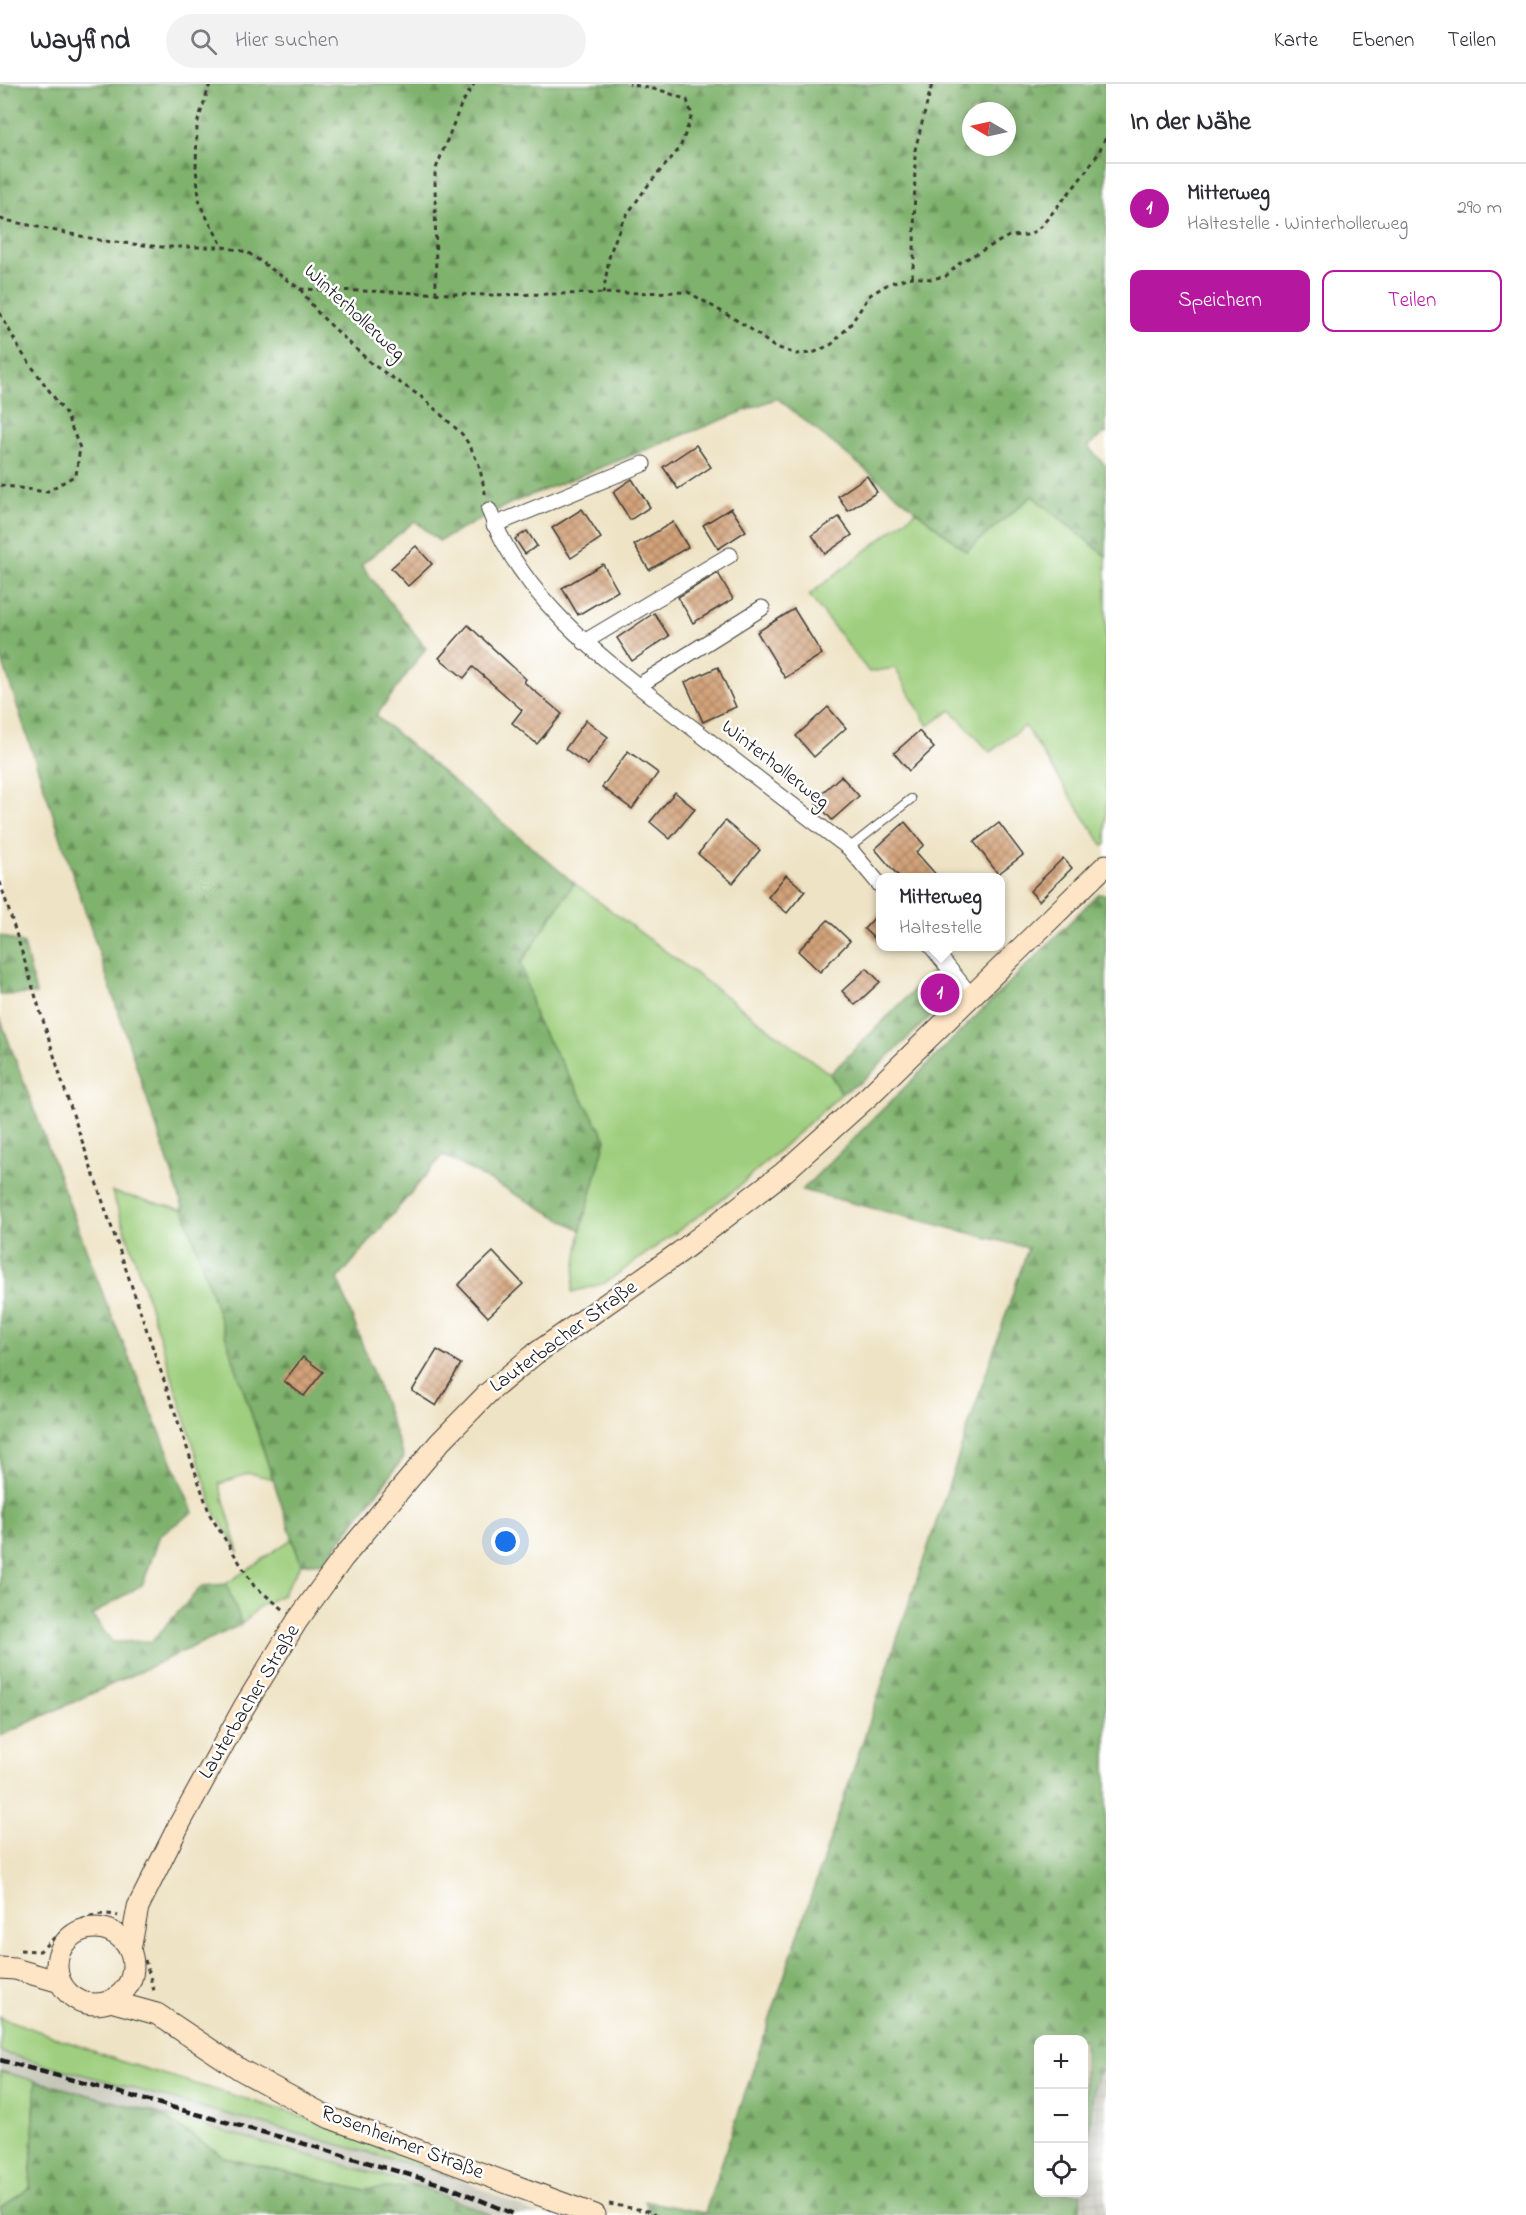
<!DOCTYPE html>
<html lang="de">
<head>
<meta charset="utf-8">
<style>
	:root { --surface:#fff; --page:#f2f2f3; --text:#2b2b33; --muted:#7c7c81; --line:#e1e1e2; --accent:#b5179e }
	body { margin:0; font-family:"Indie Flower",sans-serif; background:var(--page); color:var(--text) }
	.controls { position:absolute; right:18px; bottom:18px; display:grid; overflow:hidden; border-radius:12px; box-shadow:0 3px 15px #0003 }
	.controls button { width:54px; height:54px; display:grid; place-items:center; padding:0; border:0; border-bottom:2px solid var(--line); background:var(--surface); color:var(--text); font:30px sans-serif }
	.compass { position:absolute; left:962px; top:18px; width:54px; height:54px; border-radius:50%; background:var(--surface); box-shadow:0 3px 15px #0003; rotate:279deg }
	.you { position:absolute; left:506px; top:1458px; width:21px; height:21px; margin:-15px; border:4px solid #fff; border-radius:50%; background:#1a73e8; box-shadow:0 0 0 9px #1a73e833 }
	.badge { display:grid; place-items:center; width:39px; height:39px; border-radius:50%; background:var(--accent); color:#fff; font-size:20px; font-weight:700 }
	.pin { position:absolute; translate:-50% -50%; border:3px solid #fff; box-shadow:0 2px 6px #0006 }
	.popup { position:absolute; left:876px; top:789px; width:129px; height:78px; box-sizing:border-box; display:grid; place-content:center; border-radius:12px; background:var(--surface); filter:drop-shadow(0 2px 4px #0005); font-size:20px; white-space:nowrap; color:var(--muted) }
	.popup b { font-size:22px; color:var(--text) }
	.popup::after { content:''; position:absolute; left:50%; top:100%; margin-left:-12px; border:12px solid transparent; border-top-color:var(--surface) }
	.list { margin:0; padding:0; list-style:none }
	h2 { display:flex; justify-content:space-between; align-items:center; height:78px; margin:0; padding:0 24px; font-size:26px }
	h2 small { font-size:20px; font-weight:400; color:var(--muted) }
	.list li { display:grid; grid-template-columns:39px 1fr auto; gap:18px; align-items:center; box-sizing:border-box; height:90px; padding:0 24px; border-top:2px solid var(--line) }
	.list b { display:block; font-size:22px; white-space:nowrap }
	.list p { margin:0; font-size:20px; white-space:nowrap; color:var(--muted) }
	.list em { font-size:20px; font-style:normal; color:var(--muted) }
	.actions { display:flex; gap:12px; padding:18px 24px }
	.actions a { flex:1; padding:14px 0; border:2px solid var(--accent); border-radius:12px; text-align:center; font-size:21px; color:var(--accent) }
	.actions .main { background:var(--accent); color:#fff }
	.icon { flex:none; width:33px; height:33px; fill:none; stroke:currentColor; stroke-width:2; stroke-linecap:round; stroke-linejoin:round }
	.map { position:relative; flex:none; width:1106px; height:2131px; overflow:hidden }
	header { display:flex; align-items:center; gap:36px; box-sizing:border-box; height:84px; padding:0 30px; background:var(--surface); border-bottom:2px solid var(--line) }
	header strong { font-size:28px }
	nav { display:flex; gap:33px; margin-inline-start:auto; font-size:21px }
	.search { width:420px; height:54px; background:var(--page); display:flex; align-items:center; gap:15px; box-sizing:border-box; padding:0 21px; border-radius:33px; color:var(--muted); font-size:22px }
	main { display:flex }
	aside { flex:1; background:var(--surface) }
	.map>svg:first-child { display:block }
	.industrial { fill:url(#industrial-grid) }
	.railway { fill:#c5c5b8 }
	.green { fill:#9fcf7e; stroke:#5e764d; stroke-width:1.5 }
	.forest { fill:url(#forest-firs); stroke:#4e6744; stroke-width:1.5; fill-rule:evenodd }
	.building { fill:url(#building-cross-hatch) }
	.lines { fill:none; stroke-linecap:round; stroke-linejoin:round }
	.lane-casing { stroke:#3c3a35; stroke-width:10 }
	.street-casing { stroke:#3c3a35; stroke-width:17 }
	.secondary-casing { stroke:#3c3a35; stroke-width:23 }
	.path { stroke:#3c3a35; stroke-width:3; stroke-dasharray:4.5 4.5; stroke-linecap:butt }
	.lane { stroke:#fff; stroke-width:8 }
	.street { stroke:#fff; stroke-width:15 }
	.secondary { stroke:#fde5c5; stroke-width:21 }
	.rail { stroke:#1c1c1c; stroke-width:4.5; stroke-dasharray:9 4.5; stroke-linecap:butt }
	.labels { text-anchor:middle; dominant-baseline:central; stroke-width:5; stroke-linejoin:round; paint-order:stroke }
	.street-label { font-size:21px; fill:#1c1c1c; stroke:#fff }
</style>
</head>
<body>
<header>
<strong>Wayfind</strong>
<div class="search"><svg class="icon" aria-label="search" viewBox="0 0 24 24"><circle cx="10" cy="10" r="6"/><path d="M15 15l6 6"/></svg>Hier suchen</div>
<nav><a>Karte</a><a>Ebenen</a><a>Teilen</a></nav>
</header>
<main>
<div class="map">
<svg width="1106" height="2131" viewBox="0 0 1106 2131">
	<defs>
		<pattern id="industrial-grid" width="8" height="8" patternUnits="userSpaceOnUse" patternTransform="scale(1.5)"><rect width="8" height="8" fill="#c5c5b8"/><path d="M0 4h8M4 0v8" fill="none" stroke="#a9a99e"/></pattern>
		<pattern id="forest-firs" width="22" height="20" patternUnits="userSpaceOnUse" patternTransform="scale(1.5)"><rect width="22" height="20" fill="#7fb26d"/><path d="M5 1l3.5 6h-7zM16 11l3.5 6h-7z" fill="#679059"/></pattern>
		<pattern id="building-cross-hatch" width="8" height="8" patternUnits="userSpaceOnUse" patternTransform="scale(1.5)"><rect width="8" height="8" fill="#d3a37a"/><path d="M0 0l8 8M0 8l8-8" fill="none" stroke="#aa8463"/></pattern>
	</defs>
	<rect width="100%" height="100%" fill="#fff"/>
	<filter id="ink" filterUnits="userSpaceOnUse"><feTurbulence type="fractalNoise" baseFrequency=".0167" numOctaves="2"/><feDisplacementMap in="SourceGraphic" scale="12" xChannelSelector="R" yChannelSelector="G"/><feConvolveMatrix kernelMatrix="1 2 1 2 8 2 1 2 1" color-interpolation-filters="sRGB"/></filter>
	<filter id="wash" filterUnits="userSpaceOnUse"><feTurbulence type="fractalNoise" baseFrequency=".008" numOctaves="4" result="noise"/><feDisplacementMap in="SourceGraphic" scale="24" xChannelSelector="R" yChannelSelector="G"/><feGaussianBlur stdDeviation="1.35" result="paint"/><feColorMatrix in="noise" values="0 0 0 0 0 0 0 0 0 0 0 0 0 0 0 0 0 1.4 0 .05"/><feComposite in="paint" operator="in"/></filter>
	<g filter="url(#wash)">
		<rect width="100%" height="100%" fill="#eee3c5"/>
		<path class="industrial" d="M1106,1975V2131H1080L1094,2001Z"/>
		<path class="railway" d="M0,1968L453,2092L539,2131H491L419,2102L0,1987Z"/>
		<g class="green">
			<path d="M1032,412L1106,472V760L1103,762L1025,642L990,668L951,626L928,642L895,584L869,588L809,511L917,427L966,467Z"/>
			<path d="M574,799L830,990L842,1009L736,1105L605,1199L572,1208L581,1146L606,1055L536,936L521,879Z"/>
			<path d="M112,1108L184,1126L273,1395L249,1389L219,1400L239,1468L215,1429L135,1175Z"/>
			<path d="M292,1455L301,1480L282,1511L260,1522L242,1540L226,1500Z"/>
			<path d="M0,1933L123,1978L292,2029L453,2092L0,1968Z"/>
			<path d="M0,1987L36,1997L30,2104L0,2124Z"/>
			<path d="M157,2029L419,2102L361,2106L226,2074Z"/>
		</g>
		<g class="forest">
			<path d="M0,0H1106V350L1104,349L1088,363L1106,382V472L1032,412L966,467L777,314L511,419L439,457L415,437L361,481L426,564L376,632L574,799L521,879L536,936L606,1055L581,1146L443,1071L338,1195L404,1373L324,1478L301,1480L0,570ZM971,27H1007V63H971Z"/>
			<path d="M1098,810L1106,811V1975L1094,2001L1084,2095V1956H1038V2108L1082,2109L1079,2131H650L645,2117L705,2129L1028,1164L802,1106Z"/>
			<path d="M0,851L24,860L36,910L0,911Z"/>
			<path d="M933,887L941,894L926,910L940,923L863,997L842,1009L830,990Z"/>
			<path d="M0,934L104,1213L193,1428L160,1451L143,1500L92,1531L112,1558L152,1557L202,1502L226,1500L242,1540L0,1652Z"/>
			<path d="M36,1997L157,2029L226,2074L361,2106L419,2102L491,2131H0V2124L30,2104Z"/>
		</g>
		<g id="blocks">
			<g class="building">
				<path d="M696,361L711,383L678,405L663,383Z"/>
				<path d="M867,392L877,408L848,427L838,412Z"/>
				<path d="M632,395L650,423L630,436L613,408Z"/>
				<path d="M731,424L746,447L718,465L703,441Z"/>
				<path d="M582,425L601,454L571,474L552,444Z"/>
				<path d="M839,433L852,451L825,470L812,451Z"/>
				<path d="M673,438L688,463L649,486L634,461Z"/>
				<path d="M527,447L537,462L525,470L515,455Z"/>
				<path d="M416,462L432,480L408,502L391,484Z"/>
				<path d="M603,480L618,507L578,531L562,504Z"/>
				<path d="M718,489L733,515L693,539L678,513Z"/>
				<path d="M794,525L822,570L785,594L757,548Z"/>
				<path d="M654,529L669,552L632,577L617,554Z"/>
				<path d="M468,541L526,595L524,598L562,630L537,660L512,639L522,626L473,583L464,594L439,574Z"/>
				<path d="M718,583L736,623L703,638L685,598Z"/>
				<path d="M828,623L846,644L814,673L796,652Z"/>
				<path d="M586,636L608,653L588,681L565,665Z"/>
				<path d="M919,647L934,664L909,687L894,669Z"/>
				<path d="M628,667L658,689L632,725L602,703Z"/>
				<path d="M841,692L859,712L832,736L814,716Z"/>
				<path d="M675,708L695,725L670,755L650,738Z"/>
				<path d="M725,737L760,766L733,799L698,770Z"/>
				<path d="M905,738L924,761L916,768L939,794H900L875,765Z"/>
				<path d="M999,739L1023,771L998,790L974,758Z"/>
				<path d="M1063,774L1072,784L1039,817L1030,807Z"/>
				<path d="M786,791L805,807L787,829L768,813Z"/>
				<path d="M880,828V860L864,845Z"/>
				<path d="M828,836L850,857L820,888L798,867Z"/>
				<path d="M867,884L880,898L855,921L842,907Z"/>
				<path d="M493,1168L523,1200L488,1233L458,1201Z"/>
				<path d="M437,1266L461,1280L436,1322L412,1307Z"/>
				<path d="M303,1273L323,1288L304,1312L284,1297Z"/>
			</g>
		</g>
	</g>
	<g filter="url(#ink)">
		<use href="#blocks" fill-opacity="0" stroke="#3c3a35" stroke-width="1.5"/>
		<g class="lines">
			<g class="lane-casing">
				<path id="lane" d="M849,764L911,715"/>
			</g>
			<g class="street-casing">
				<g id="street">
					<path d="M489,426C525,522 613,582 690,642C743,683 796,724 849,764L880,801"/>
					<path d="M494,441L643,380"/>
					<path d="M584,558L730,471"/>
					<path d="M638,602L762,524"/>
					<path d="M931,862L972,913"/>
				</g>
			</g>
			<g class="secondary-casing">
				<g id="secondary">
					<circle cx="95" cy="1882" r="38"/>
					<path d="M130,1866L138,1823L180,1739L244,1623L297,1537L343,1474L440,1358L488,1309L535,1270L680,1168L783,1089L870,1011L1106,781"/>
					<path d="M0,1884L15,1885L60,1898"/>
					<path d="M110,1917L157,1930L241,1986L330,2034L595,2131"/>
				</g>
			</g>
			<g class="path">
				<path d="M210,0L197,40L196,85L200,121L223,163"/>
				<path d="M0,135L104,157L162,163H223L247,168L300,205L319,230L372,280L423,314L462,350L470,362L479,381L486,413"/>
				<path d="M912,193L914,173L915,66L932,0"/>
				<path d="M300,205L485,211L688,208L748,243L773,262L796,270L813,269L832,260L850,241L870,211L890,199L912,193L931,195L946,192L961,178L1009,152L1027,151L1038,146L1078,98L1098,70L1106,53"/>
				<path d="M436,210L435,87L461,21L474,0"/>
				<path d="M603,210L610,169L623,136L649,100L680,64L692,31L687,16L663,7L629,0"/>
				<path d="M0,229L20,266L66,330L80,364L76,391L46,408L0,401"/>
				<path d="M0,798L66,1010L210,1431L254,1502L283,1525"/>
				<path d="M20,1866L40,1867C58,1849 90,1822 118,1832"/>
				<path d="M145,1876L155,1910"/>
				<path d="M609,2120L648,2127L655,2131"/>
			</g>
			<use href="#lane" class="lane"/>
			<use href="#street" class="street"/>
			<use href="#secondary" class="secondary"/>
			<path class="rail" d="M0,1976L295,2057L447,2102L516,2131"/>
		</g>
	</g>
	<g class="labels">
		<g class="street-label">
			<text transform="translate(354 229) rotate(43)">Winterhollerweg</text>
			<text transform="translate(775 681) rotate(38)">Winterhollerweg</text>
			<text transform="translate(564 1253) rotate(-36)">Lauterbacher Straße</text>
			<text transform="translate(250 1618) rotate(-59)">Lauterbacher Straße</text>
			<text transform="translate(402 2059) rotate(21)">Rosenheimer Straße</text>
		</g>
	</g>
</svg>
<div class="controls">
<button>+</button>
<button>−</button>
<button><svg class="icon" aria-label="locate" viewBox="0 0 24 24"><circle cx="12" cy="12" r="6"/><path d="M12 2v4M12 18v4M2 12h4M18 12h4"/></svg></button>
</div>
<svg class="compass" viewBox="-18 -18 36 36"><path d="M0-13l5 13h-10z" fill="#e53935"/><path d="M0 13l5-13h-10z" fill="#7c7c81"/></svg>
<div class="you"></div>
<div class="pin badge" style="left:940px;top:909px">1</div>
<div class="popup"><b>Mitterweg</b>Haltestelle</div>
</div>
<aside>
<h2>In der Nähe<small></small></h2>
<ul class="list">
<li><span class="badge">1</span><div><b>Mitterweg</b><p>Haltestelle · Winterhollerweg</p></div><em>290 m</em></li>
</ul>
<div class="actions"><a class="main">Speichern</a><a>Teilen</a></div>
</aside>
</main>
</body>
</html>
